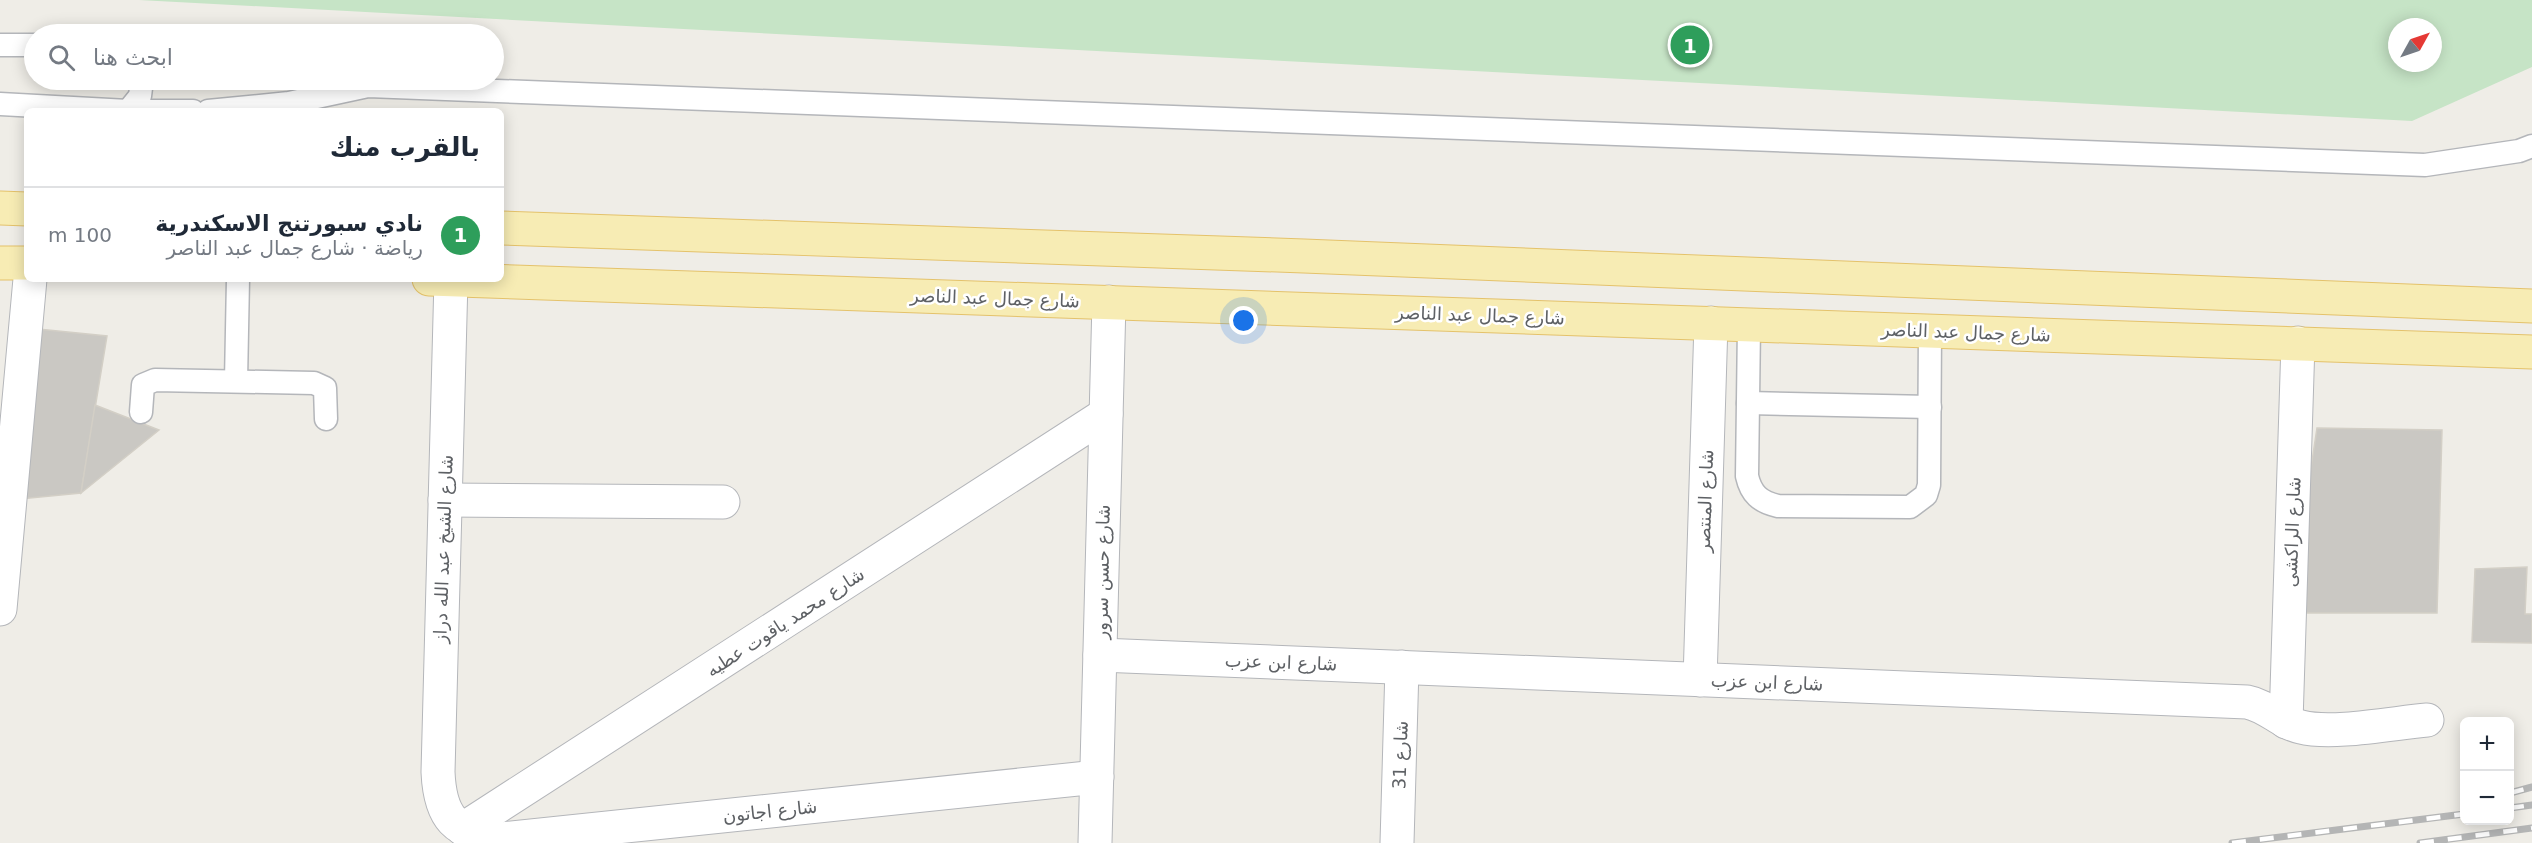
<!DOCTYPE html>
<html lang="ar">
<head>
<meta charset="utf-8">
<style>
	:root { --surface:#fff; --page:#f6f6f7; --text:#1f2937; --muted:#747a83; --line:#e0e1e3; --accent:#1a73e8 }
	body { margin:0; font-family:"DejaVu Sans","Noto Sans Arabic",sans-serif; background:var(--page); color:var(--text); direction:rtl }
	.controls { position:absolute; right:18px; bottom:18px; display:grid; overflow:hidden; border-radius:9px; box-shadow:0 3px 15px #0003 }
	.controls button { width:54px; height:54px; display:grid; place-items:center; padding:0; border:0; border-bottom:2px solid var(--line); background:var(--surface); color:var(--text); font:30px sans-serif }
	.compass { position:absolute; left:2388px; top:18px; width:54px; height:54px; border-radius:50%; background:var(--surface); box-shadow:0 3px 15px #0003; rotate:50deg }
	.you { position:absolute; left:1244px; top:321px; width:21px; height:21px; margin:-15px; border:4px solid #fff; border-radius:50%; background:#1a73e8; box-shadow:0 0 0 9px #1a73e833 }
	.badge { display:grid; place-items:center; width:39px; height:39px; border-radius:50%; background:var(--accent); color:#fff; font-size:20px; font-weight:700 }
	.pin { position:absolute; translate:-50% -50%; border:3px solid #fff; box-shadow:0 2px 6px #0006 }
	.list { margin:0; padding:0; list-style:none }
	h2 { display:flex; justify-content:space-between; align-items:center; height:78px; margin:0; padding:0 24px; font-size:26px }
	h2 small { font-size:20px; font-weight:400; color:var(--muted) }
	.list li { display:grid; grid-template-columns:39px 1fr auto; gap:18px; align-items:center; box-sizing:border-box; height:96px; padding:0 24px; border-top:2px solid var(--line) }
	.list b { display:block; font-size:22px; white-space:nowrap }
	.list p { margin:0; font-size:20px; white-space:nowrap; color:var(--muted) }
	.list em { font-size:20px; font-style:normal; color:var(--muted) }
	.icon { flex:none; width:33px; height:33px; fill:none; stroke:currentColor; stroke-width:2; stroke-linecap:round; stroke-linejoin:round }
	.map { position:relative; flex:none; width:2532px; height:843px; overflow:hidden; direction:ltr }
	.search { position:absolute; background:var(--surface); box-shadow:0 3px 15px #0003; left:24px; top:24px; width:480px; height:66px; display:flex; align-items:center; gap:15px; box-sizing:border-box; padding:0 21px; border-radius:33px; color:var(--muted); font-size:22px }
	.panel { position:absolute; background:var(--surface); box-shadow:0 3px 15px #0003; left:24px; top:108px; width:480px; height:174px; border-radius:9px; direction:rtl }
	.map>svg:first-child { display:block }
	.green { fill:#c6e4c6; fill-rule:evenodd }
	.building { fill:#cac8c3; stroke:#d3cfc6; stroke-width:1.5 }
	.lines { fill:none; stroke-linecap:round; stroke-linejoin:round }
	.lane-casing { stroke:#b4b6ba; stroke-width:25 }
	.street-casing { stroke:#b4b6ba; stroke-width:35 }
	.primary-casing { stroke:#e4c26b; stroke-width:35 }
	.lane { stroke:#fff; stroke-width:22 }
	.street { stroke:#fff; stroke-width:33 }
	.primary { stroke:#f7ecb4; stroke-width:33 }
	.rail-casing { stroke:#b4b5b5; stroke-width:7 }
	.rail { stroke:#fff; stroke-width:4.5; stroke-dasharray:14; stroke-linecap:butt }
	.labels { text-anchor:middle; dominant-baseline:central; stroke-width:5; stroke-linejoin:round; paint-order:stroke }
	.street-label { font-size:18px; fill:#5e6165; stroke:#fff }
</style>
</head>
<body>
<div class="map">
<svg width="2532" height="843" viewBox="0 0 2532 843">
	<rect width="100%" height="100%" fill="#efede7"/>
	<path class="green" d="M139,0H2532V67L2412,121ZM2397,27H2433V63H2397Z"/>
	<g class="building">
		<path d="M38,329L107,336L81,493L10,500Z"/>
		<path d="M95,405L159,430L81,493Z"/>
		<path d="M2317,428L2442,430L2437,613H2289Z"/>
		<path d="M2527,567L2525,614H2532V643L2472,642L2475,569Z"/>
	</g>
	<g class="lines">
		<g class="lane-casing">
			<g id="lane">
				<path d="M0,45H34"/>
				<path d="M0,104L128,111H193"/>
				<path d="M128,111L140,96L142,80"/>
				<path d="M208,111L289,103L368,86L2425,165L2519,151L2532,146"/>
				<path d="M1749,325L1747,476C1751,494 1760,502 1778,506L1910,507L1926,495L1929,485L1930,331"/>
				<path d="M236,381L238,279"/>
				<path d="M1748,403L1930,407"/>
				<path d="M141,412L143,385L155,380L314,383L325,388L326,419"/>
			</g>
		</g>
		<g class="street-casing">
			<g id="street">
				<path d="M451,279L438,772C440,818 455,834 501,839L1097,777"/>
				<path d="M445,500L723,502"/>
				<path d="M0,609L30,279"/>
				<path d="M1100,655L2247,702C2268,706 2281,723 2301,727C2332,735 2393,723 2427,720"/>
				<path d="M1700,680L1711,323"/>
				<path d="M2286,722L2298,343"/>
				<path d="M463,829L1106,414"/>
				<path d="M1095,843L1109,302"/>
				<path d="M1397,843L1402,667"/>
			</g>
		</g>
		<g class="primary-casing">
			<g id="primary">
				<path d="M0,208L27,209"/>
				<path d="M501,228L1304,256L2532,306"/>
				<path d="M0,263H27"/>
				<path d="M429,279L2532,352"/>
			</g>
		</g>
		<use href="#lane" class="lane"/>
		<use href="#street" class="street"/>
		<use href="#primary" class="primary"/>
		<g class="rail-casing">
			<g id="rail">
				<path d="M2510,793L2532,787"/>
				<path d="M2510,808L2532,805"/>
				<path d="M2232,843L2464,814"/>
				<path d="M2420,843L2532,828"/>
			</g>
		</g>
		<use href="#rail" class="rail"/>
	</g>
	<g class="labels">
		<g class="street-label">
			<text transform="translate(995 298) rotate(2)">شارع جمال عبد الناصر</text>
			<text transform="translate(1480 315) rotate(2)">شارع جمال عبد الناصر</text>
			<text transform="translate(1966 332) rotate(2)">شارع جمال عبد الناصر</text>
			<text transform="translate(1705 501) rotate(-88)">شارع المنتصر</text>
			<text transform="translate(2292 532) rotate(-88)">شارع الراكشى</text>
			<text transform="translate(443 549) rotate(-88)">شارع الشيخ عبد الله دراز</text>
			<text transform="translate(1102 572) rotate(-89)">شارع حسن سرور</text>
			<text transform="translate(785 622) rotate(-33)">شارع محمد ياقوت عطيه</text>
			<text transform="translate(1281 662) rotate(2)">شارع ابن عزب</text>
			<text transform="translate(1767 682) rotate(2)">شارع ابن عزب</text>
			<text transform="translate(1400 755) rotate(-88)">شارع 31</text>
			<text transform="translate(770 811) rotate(-6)">شارع اجاتون</text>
		</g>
	</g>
</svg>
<div class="controls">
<button>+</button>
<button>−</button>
</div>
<svg class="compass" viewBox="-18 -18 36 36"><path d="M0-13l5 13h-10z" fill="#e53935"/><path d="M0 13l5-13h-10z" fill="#747a83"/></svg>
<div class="you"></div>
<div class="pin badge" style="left:1690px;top:45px;background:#2e9e5b">1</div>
<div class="search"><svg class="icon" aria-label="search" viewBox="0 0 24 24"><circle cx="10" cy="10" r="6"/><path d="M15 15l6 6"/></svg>ابحث هنا</div>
<section class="panel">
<h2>بالقرب منك<small></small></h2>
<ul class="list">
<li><span class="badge" style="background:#2e9e5b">1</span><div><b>نادي سبورتنج الاسكندرية</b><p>رياضة · شارع جمال عبد الناصر</p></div><em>100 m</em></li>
</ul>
</section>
</div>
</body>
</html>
